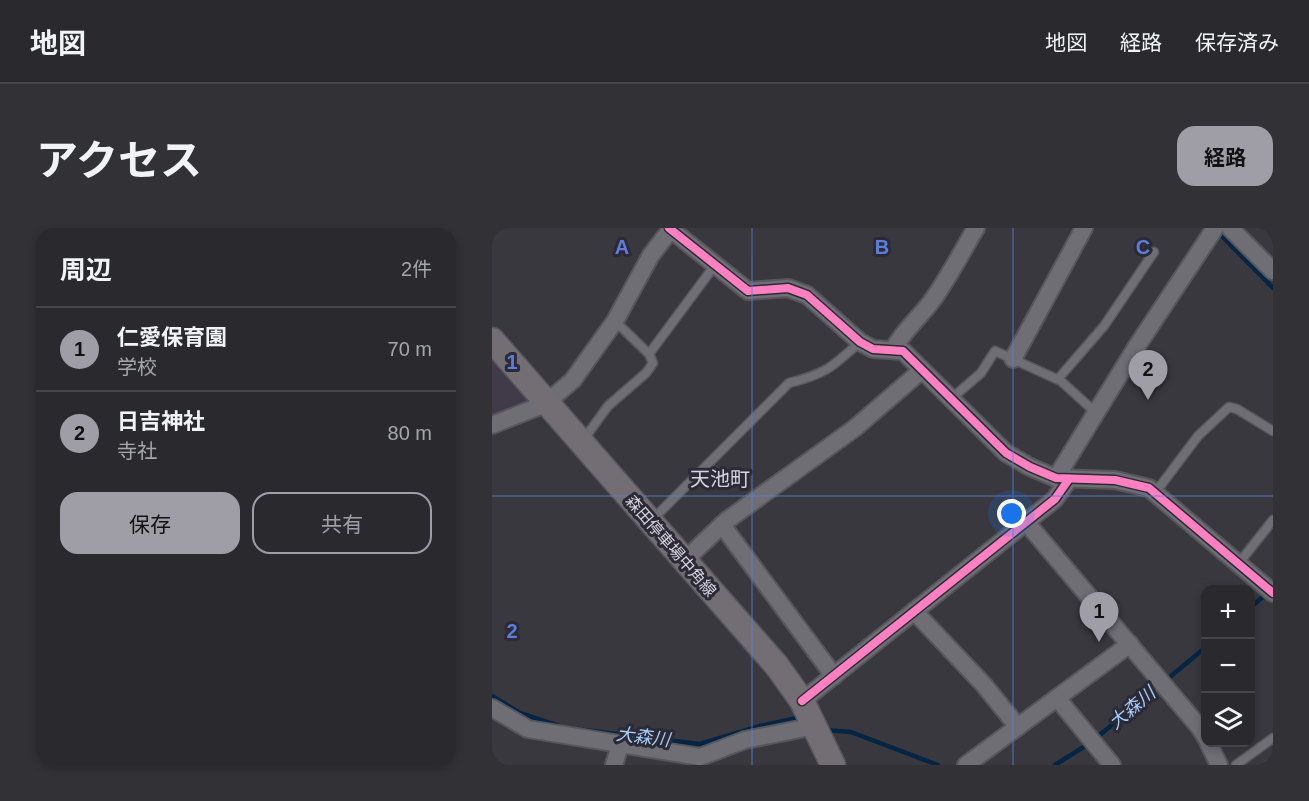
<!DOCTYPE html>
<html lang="ja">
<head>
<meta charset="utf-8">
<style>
	:root { --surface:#2a2a2e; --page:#323236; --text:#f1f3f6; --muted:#a5a7aa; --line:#46464a; --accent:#9f9ea6 }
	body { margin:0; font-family:Helvetica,"Noto Sans JP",sans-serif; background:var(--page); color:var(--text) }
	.controls { position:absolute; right:18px; bottom:18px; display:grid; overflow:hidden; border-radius:12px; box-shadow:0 3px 9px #0003 }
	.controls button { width:54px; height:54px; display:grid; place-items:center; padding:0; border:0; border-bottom:2px solid var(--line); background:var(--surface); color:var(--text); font:30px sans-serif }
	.you { position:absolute; left:520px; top:286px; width:21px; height:21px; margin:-15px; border:4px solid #fff; border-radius:50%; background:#1a73e8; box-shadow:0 0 0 9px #1a73e833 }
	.badge { display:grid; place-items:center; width:39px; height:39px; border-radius:50%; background:var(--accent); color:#111; font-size:20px; font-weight:700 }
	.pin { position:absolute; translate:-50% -50px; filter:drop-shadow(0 2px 3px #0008) }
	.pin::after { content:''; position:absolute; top:32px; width:21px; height:18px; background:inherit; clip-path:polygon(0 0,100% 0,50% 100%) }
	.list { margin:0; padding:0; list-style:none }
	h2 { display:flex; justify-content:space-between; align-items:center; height:78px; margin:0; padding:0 24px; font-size:26px }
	h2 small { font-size:20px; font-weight:400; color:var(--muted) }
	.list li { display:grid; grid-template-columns:39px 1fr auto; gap:18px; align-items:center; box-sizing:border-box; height:84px; padding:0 24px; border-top:2px solid var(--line) }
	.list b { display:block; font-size:22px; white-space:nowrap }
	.list p { margin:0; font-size:20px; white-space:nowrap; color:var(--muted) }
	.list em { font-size:20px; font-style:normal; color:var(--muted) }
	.actions { display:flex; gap:12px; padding:18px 24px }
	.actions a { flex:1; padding:14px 0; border:2px solid var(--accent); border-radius:18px; text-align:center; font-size:21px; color:var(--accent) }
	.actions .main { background:var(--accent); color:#111 }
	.icon { flex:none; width:33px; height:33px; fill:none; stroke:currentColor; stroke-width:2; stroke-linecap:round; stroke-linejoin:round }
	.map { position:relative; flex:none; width:781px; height:537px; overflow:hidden; border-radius:18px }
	header { display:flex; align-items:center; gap:36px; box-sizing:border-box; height:84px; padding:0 30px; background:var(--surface); border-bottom:2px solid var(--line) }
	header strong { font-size:28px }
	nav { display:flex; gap:33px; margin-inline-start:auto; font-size:21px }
	.intro { display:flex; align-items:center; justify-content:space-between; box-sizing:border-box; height:144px; padding:0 36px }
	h1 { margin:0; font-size:42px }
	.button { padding:15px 27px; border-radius:18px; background:var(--accent); color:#111; font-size:21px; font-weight:700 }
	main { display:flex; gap:36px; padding:0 36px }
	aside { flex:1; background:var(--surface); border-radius:18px; box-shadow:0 3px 9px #0003 }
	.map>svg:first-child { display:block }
	.industrial { fill:#403a49 }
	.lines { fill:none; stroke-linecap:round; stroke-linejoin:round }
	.stream { stroke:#052545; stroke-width:4.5 }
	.service-casing { stroke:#57565d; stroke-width:11 }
	.minor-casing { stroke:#57565d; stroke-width:20 }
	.secondary-casing { stroke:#57565d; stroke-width:27 }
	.service { stroke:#6f6e74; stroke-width:8 }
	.minor { stroke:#6f6e74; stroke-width:16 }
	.secondary { stroke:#726e73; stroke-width:24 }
	.cycleway-casing { stroke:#2c2a37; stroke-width:11 }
	.cycleway { stroke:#ff80c0; stroke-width:8 }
	.grid { fill:none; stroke:#5e7dda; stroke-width:1.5; stroke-opacity:0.55 }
	.labels { text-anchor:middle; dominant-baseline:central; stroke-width:6; stroke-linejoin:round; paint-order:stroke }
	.street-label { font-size:16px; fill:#d6d5de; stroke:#2c2a37 }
	.water-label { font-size:18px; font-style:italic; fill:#a3cdfa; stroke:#2c2a37 }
	.quarter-label { font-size:20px; fill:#d6d5de; stroke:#2c2a37 }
	.grid-label { font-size:20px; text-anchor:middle; font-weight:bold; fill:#5e7dda; stroke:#2c2a37; stroke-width:6; stroke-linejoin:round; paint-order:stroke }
</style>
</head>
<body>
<header>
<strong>地図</strong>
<nav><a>地図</a><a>経路</a><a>保存済み</a></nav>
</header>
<div class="intro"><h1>アクセス</h1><a class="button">経路</a></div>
<main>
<aside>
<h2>周辺<small>2件</small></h2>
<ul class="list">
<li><span class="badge">1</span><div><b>仁愛保育園</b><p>学校</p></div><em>70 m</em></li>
<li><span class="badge">2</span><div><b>日吉神社</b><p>寺社</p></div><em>80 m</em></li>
</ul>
<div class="actions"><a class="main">保存</a><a>共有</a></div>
</aside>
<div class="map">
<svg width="781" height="537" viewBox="0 0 781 537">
	<rect width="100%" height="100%" fill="#38383e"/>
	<path class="industrial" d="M0,128L40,175L0,192Z"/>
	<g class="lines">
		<g class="stream">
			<path d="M726,4L781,60"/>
			<path d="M758,380L774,366L772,365"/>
			<path d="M0,468L28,485L67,498"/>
			<path d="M91,502L208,516L268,498L305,490"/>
			<path d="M332,502L359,504L446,537"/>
			<path d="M563,537L598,515L714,419"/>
		</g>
		<g class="service-casing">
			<g id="service">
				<path d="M157,126L223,37"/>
				<path d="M566,151L612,98L662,24"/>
				<path d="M459,171L489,145L503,123L569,153L603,184"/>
				<path d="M92,211L116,178L154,145L161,135L157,126L123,93"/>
				<path d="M663,265L706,208L737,179L745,181L781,203"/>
				<path d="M159,293L297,155C334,146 340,139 368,114"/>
				<path d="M747,335L781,292"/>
				<path d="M744,537L781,510"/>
			</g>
		</g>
		<g class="minor-casing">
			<g id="minor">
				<path d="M177,0L256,63L296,60L315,67L368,114L381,121L411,123L514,225L538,239L564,250L623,252L657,260L781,365"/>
				<path d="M738,0L781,43"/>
				<path d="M401,122C411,103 426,91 439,74C456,51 469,25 484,0"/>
				<path d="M521,131L592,0"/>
				<path d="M0,197L53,176L81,152L123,93L159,27L180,0"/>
				<path d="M564,250L645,118L723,0"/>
				<path d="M534,294L708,500L714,510"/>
				<path d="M230,297L342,448"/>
				<path d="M192,333L234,293L363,200L430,142"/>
				<path d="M422,383L492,457L526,499"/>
				<path d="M565,470L620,537"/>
				<path d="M310,473L563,271L577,251"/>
				<path d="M0,480L36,501L208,529L253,512L323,498"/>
				<path d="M716,514L727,537"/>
				<path d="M122,537L128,517"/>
				<path d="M474,537L638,416"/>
			</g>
		</g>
		<g class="secondary-casing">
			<path id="secondary" d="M0,112L285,438L310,473L341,537"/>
		</g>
		<use href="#service" class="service"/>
		<use href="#minor" class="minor"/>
		<use href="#secondary" class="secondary"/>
		<g class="cycleway-casing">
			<g id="cycleway">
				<path d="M177,0L256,63L296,60L315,67L368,114L381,121L411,123L514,225L538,239L564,250L623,252L657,260L781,365"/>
				<path d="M310,473L563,271L577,251"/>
			</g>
		</g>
		<use href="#cycleway" class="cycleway"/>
	</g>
	<path class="grid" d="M260,0V537M521,0V537M0,268H781"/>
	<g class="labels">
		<g class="street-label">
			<text transform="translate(179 318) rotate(49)">森田停車場中角線</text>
		</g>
		<g class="water-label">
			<text transform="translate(640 480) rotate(-40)">大森川</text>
			<text transform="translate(151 509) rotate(7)">大森川</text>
		</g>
		<g class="quarter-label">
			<text x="228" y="251">天池町</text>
		</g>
	</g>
	<g class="grid-label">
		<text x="130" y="26">A</text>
		<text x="390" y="26">B</text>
		<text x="651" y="26">C</text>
		<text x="20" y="141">1</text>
		<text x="20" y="410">2</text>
	</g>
</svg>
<div class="controls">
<button>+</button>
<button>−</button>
<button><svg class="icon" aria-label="layers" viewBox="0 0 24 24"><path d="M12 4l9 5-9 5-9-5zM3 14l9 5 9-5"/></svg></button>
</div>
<div class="you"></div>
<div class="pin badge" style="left:607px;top:414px">1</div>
<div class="pin badge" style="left:656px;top:172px">2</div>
</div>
</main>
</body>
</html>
